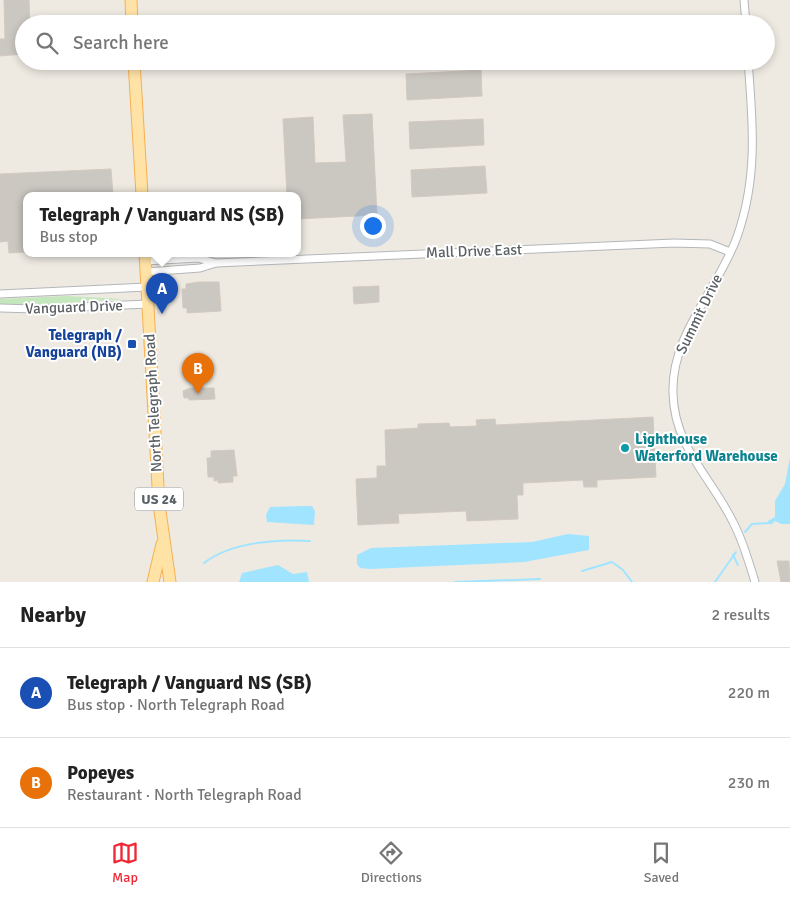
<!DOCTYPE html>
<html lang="en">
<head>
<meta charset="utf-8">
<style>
	:root { --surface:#fff; --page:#f2f2f2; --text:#222; --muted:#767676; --line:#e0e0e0; --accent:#f12634 }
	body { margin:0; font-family:Signika,sans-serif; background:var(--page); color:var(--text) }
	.you { position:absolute; left:372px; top:225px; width:18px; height:18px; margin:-12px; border:4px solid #fff; border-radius:50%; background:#1a73e8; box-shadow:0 0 0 8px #1a73e833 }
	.badge { display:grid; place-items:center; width:32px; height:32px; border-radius:50%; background:var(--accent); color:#fff; font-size:16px; font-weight:700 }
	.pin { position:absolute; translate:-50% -41px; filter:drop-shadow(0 1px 2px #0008) }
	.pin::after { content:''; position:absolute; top:26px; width:18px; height:15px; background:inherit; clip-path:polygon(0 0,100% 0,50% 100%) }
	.popup { position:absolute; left:23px; top:192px; width:278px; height:65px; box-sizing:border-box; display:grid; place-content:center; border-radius:10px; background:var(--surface); filter:drop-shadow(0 1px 4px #0005); font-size:16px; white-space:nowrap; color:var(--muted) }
	.popup b { font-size:19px; color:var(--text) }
	.popup::after { content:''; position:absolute; left:50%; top:100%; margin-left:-10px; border:10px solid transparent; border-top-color:var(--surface) }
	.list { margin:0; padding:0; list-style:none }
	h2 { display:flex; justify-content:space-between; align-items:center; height:65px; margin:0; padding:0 20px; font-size:21px }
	h2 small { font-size:16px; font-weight:400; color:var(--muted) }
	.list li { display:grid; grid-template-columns:32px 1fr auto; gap:15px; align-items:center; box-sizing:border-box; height:90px; padding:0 20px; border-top:1px solid var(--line) }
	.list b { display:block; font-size:19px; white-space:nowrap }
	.list p { margin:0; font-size:16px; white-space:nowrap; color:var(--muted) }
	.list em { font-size:16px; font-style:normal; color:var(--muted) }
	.icon { flex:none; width:28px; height:28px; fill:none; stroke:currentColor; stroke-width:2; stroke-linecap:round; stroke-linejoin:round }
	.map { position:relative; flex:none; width:790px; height:582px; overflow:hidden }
	.search { position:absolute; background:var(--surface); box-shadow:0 2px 8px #0003; left:15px; right:15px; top:15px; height:55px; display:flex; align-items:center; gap:12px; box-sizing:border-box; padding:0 18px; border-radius:28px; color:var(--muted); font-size:19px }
	.sheet { height:245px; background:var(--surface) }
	nav { display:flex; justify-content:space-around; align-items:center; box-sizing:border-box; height:70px; border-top:1px solid var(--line); background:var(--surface); font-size:14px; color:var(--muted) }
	nav a { display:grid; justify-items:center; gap:2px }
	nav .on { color:var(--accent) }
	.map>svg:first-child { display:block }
	.green { fill:#c4e7bd }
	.water { fill:#a1e4ff }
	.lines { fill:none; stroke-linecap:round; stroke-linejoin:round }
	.stream { stroke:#a1e4ff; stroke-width:2 }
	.building { fill:#cbc7c1; stroke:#d3cac0 }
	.minor-casing { stroke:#b3b7ba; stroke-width:9 }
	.primary-casing { stroke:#f7b052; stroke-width:13 }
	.minor { stroke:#fff; stroke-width:7 }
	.primary { stroke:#ffe3a6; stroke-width:11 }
	.transit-dot { fill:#1a4fb4; stroke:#fff; stroke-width:2 }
	.culture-dot { fill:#0f9aa8; stroke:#fff; stroke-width:2 }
	.labels { text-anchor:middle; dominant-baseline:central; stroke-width:4; stroke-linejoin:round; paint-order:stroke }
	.shield { fill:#fff; stroke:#8c9092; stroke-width:1 }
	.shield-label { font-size:14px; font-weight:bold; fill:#5b6064 }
	.street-label { font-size:15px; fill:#5b6064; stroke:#fff }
	.transit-label { font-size:15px; font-weight:bold; fill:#164399; stroke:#fff; text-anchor:end }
	.culture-label { font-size:15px; font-weight:bold; fill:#0d838f; stroke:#fff; text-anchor:start }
</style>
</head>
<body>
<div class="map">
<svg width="790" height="582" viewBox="0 0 790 582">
	<rect width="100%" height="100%" fill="#eeeae2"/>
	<path class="green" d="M67,296L124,299L37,305L0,304V299Z"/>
	<g class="water">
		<path d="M790,457V524H781L775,521L771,525L768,521L775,517V501L785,484Z"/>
		<path d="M304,506H312L315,511L314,525L267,522L266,515L270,507Z"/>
		<path d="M568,534L589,536V550L524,562L370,569L360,568L357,564V555L371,548L532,542Z"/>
		<path d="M278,565L293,574L307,572L309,582H239L242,573Z"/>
	</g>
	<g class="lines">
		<g class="stream">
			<path d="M745,532L752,524L769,523"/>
			<path d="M733,555L738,565"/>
			<path d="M204,563C231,542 277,539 310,541"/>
			<path d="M582,571L612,562L623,570L632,582"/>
			<path d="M455,582L540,579"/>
			<path d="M715,582L736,552"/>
		</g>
	</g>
	<g class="building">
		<path d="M4,0H29L30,24H24V54L0,56V39H5Z"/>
		<path d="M481,70L482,96L407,100L406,74Z"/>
		<path d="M372,114L377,215L297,219V195H287L283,119L313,117L315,163L346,162L343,115Z"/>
		<path d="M483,119L484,145L410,149L409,122Z"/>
		<path d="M485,166L487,193L412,197L411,170Z"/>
		<path d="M111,169L113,195H27V252L9,253L8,241L0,242V174Z"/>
		<path d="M199,282H219L221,311L187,313V308H183L182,289H186V284Z"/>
		<path d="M379,286V302L354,304L353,287Z"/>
		<path d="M190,388H214L215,399L189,400V398H184L183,391Z"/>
		<path d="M653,417L656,477L597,480V487H584L583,480L523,483V495H517L518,519L467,521L466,511L398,514L399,523L358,525L356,479L377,478V466H386L385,430L418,428V424L449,423L450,427L477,426L476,420L495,419L496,425Z"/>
		<path d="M234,450L237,476H233V482L218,483V480L214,481V477H208L207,458H211V451Z"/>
		<path d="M777,561H789L790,582H781Z"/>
	</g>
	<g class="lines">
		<g class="minor-casing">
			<g id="minor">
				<path d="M744,0L746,24"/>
				<path d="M748,61C753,123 758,178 737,237C718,290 671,334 673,393C674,447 711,477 733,522C743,541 749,562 755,582"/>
				<path d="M145,261L198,258L216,263"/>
				<path d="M146,272L200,268L216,263L674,243L710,244L730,252"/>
				<path d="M0,294L147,287"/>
				<path d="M0,308L36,309L148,304"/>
			</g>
		</g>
		<g class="primary-casing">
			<g id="primary">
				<path d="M131,0L132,24"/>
				<path d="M134,61L142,195"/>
				<path d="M145,253L159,504L170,582"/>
				<path d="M153,582L162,544"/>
			</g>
		</g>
		<use href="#minor" class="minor"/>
		<use href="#primary" class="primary"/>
	</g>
	<rect class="transit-dot" x="127" y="339" width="10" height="10" rx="2.5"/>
	<circle class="culture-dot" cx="625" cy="448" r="5"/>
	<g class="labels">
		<rect class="shield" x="135" y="487.5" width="48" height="23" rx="4"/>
		<g class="shield-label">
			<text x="159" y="499">US 24</text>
		</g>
		<g class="street-label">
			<text transform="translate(474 251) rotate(-2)">Mall Drive East</text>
			<text transform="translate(74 307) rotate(-2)">Vanguard Drive</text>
			<text transform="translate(699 314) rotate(-64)">Summit Drive</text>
			<text transform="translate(153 403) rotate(-93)">North Telegraph Road</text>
		</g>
		<g class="transit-label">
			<text x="122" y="335">Telegraph /<tspan x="122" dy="17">Vanguard (NB)</tspan></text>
		</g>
		<g class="culture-label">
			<text x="635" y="439">Lighthouse<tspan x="635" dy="17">Waterford Warehouse</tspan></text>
		</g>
	</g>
</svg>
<div class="you"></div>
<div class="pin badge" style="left:162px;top:314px;background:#1a4fb4">A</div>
<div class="popup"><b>Telegraph / Vanguard NS (SB)</b>Bus stop</div>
<div class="pin badge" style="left:198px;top:394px;background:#e8710a">B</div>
<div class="search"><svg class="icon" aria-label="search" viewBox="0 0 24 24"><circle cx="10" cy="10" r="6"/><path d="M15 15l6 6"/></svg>Search here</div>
</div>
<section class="sheet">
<h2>Nearby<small>2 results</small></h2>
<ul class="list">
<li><span class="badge" style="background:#1a4fb4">A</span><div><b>Telegraph / Vanguard NS (SB)</b><p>Bus stop · North Telegraph Road</p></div><em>220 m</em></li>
<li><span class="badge" style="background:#e8710a">B</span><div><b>Popeyes</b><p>Restaurant · North Telegraph Road</p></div><em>230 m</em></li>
</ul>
</section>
<nav>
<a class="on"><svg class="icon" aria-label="map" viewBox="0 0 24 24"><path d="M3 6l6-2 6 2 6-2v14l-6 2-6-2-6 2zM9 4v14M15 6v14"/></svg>Map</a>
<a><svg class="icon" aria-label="directions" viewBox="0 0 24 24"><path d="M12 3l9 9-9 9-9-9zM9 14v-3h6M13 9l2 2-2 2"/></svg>Directions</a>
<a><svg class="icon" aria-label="saved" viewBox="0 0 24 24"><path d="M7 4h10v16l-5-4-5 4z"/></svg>Saved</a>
</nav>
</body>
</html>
